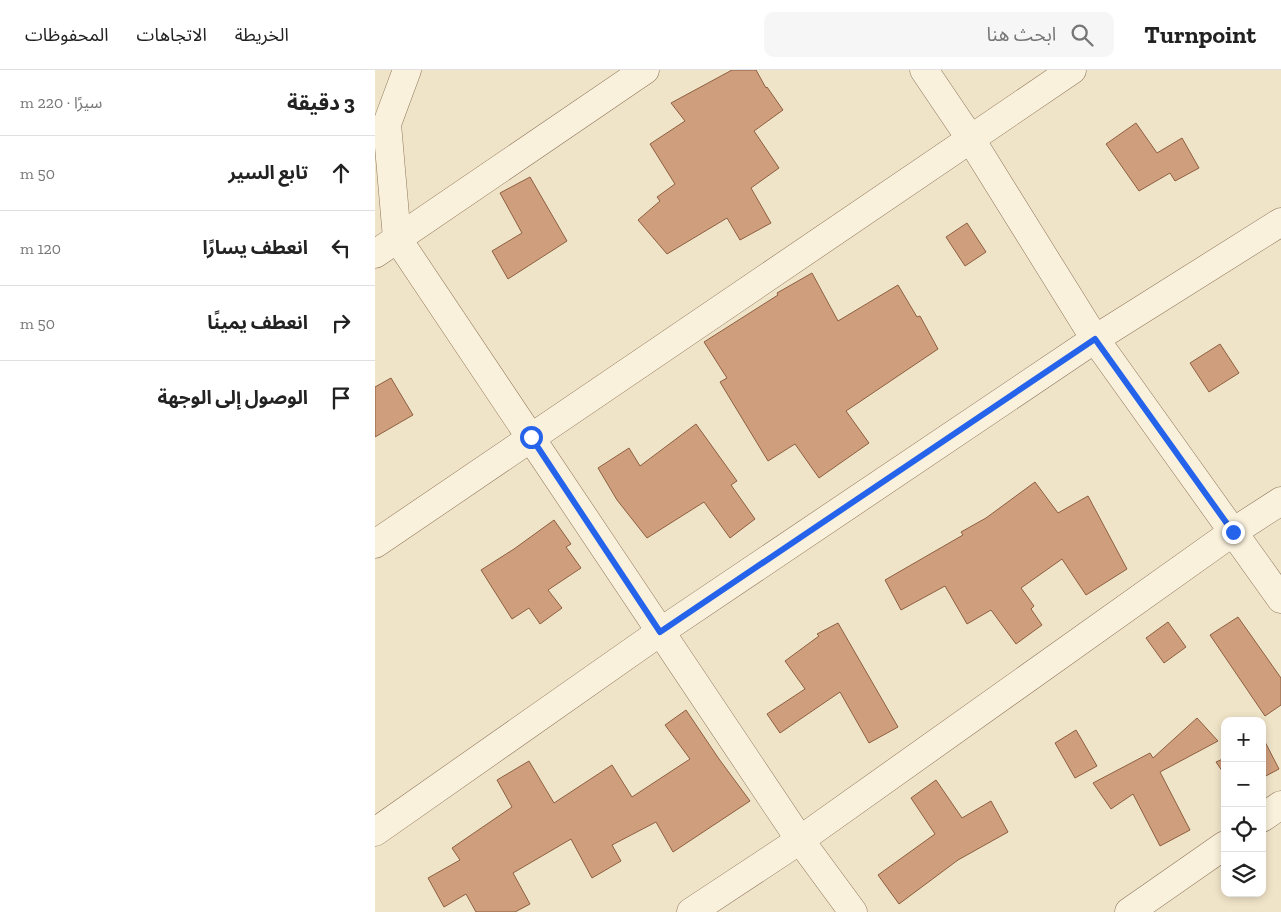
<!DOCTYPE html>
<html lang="ar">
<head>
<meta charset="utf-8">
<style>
	:root { --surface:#fff; --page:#f6f6f6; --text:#222; --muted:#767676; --line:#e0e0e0 }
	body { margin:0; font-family:"Zilla Slab","Noto Sans Arabic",serif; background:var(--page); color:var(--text); direction:rtl }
	.controls { position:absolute; right:15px; bottom:15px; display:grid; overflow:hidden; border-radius:10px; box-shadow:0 2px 8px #0003 }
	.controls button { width:45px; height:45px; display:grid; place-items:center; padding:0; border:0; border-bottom:1px solid var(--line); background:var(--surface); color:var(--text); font:25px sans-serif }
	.stop { position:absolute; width:15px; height:15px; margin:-11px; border:4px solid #2563eb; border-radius:50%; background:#fff }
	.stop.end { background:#2563eb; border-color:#fff; box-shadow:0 1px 5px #0008 }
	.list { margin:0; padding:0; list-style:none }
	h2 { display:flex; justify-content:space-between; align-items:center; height:65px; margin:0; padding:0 20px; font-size:21px }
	h2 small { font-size:16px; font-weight:400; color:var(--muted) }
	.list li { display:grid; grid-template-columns:32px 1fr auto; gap:15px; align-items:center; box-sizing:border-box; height:75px; padding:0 20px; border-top:1px solid var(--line) }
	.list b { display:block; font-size:19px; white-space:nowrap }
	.list em { font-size:16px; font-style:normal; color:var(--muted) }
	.icon { flex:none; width:28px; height:28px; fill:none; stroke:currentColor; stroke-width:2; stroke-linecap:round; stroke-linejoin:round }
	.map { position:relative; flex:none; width:906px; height:842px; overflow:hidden; direction:ltr }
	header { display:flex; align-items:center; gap:30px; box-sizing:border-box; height:70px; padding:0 25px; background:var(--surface); border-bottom:1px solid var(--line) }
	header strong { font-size:24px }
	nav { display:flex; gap:28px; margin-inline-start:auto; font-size:18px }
	.search { width:350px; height:45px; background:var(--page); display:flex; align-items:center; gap:12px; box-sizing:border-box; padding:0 18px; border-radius:10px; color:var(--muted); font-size:19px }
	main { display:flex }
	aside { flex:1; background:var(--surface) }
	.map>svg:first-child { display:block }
	.building { fill:#cf9f7d; stroke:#8d5f41 }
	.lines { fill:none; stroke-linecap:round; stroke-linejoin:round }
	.minor-casing { stroke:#8d765c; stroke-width:29 }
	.minor { stroke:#faf1dc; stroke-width:28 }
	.route { stroke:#2563eb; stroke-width:6 }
</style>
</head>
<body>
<header>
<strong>Turnpoint</strong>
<div class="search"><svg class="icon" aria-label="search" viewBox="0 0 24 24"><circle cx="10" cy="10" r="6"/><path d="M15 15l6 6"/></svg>ابحث هنا</div>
<nav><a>الخريطة</a><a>الاتجاهات</a><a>المحفوظات</a></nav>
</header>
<main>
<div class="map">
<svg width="906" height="842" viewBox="0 0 906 842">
	<rect width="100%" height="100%" fill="#f0e4c8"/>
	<g class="building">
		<path d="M357,0H381L391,18L392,17L408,40L379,61L404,98L376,118L396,153L365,170L352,148L292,184L263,150L285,131L282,127L300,114L275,74L310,51L296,33Z"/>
		<path d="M761,53L782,83L807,68L824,98L800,111L795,103L764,121L731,74Z"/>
		<path d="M155,107L192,171L133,209L117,181L147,163L125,123Z"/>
		<path d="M592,153L611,182L590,196L571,167Z"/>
		<path d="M437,203L463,251L523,215L542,247L545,246L563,279L471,341L494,373L444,408L420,374L393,391L345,312L352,308L329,272L403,225L402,223Z"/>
		<path d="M845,274L864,303L834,322L815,293Z"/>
		<path d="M16,308L38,345L0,367V317Z"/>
		<path d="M321,354L362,411L356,415L380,449L355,468L329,432L272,468L242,430L223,398L254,378L265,396Z"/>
		<path d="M660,412L683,443L713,426L752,499L711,525L687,489L646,518L659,536L656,539L667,555L641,574L616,540L592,554L570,516L526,540L510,510L588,465L586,462L611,448Z"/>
		<path d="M179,450L196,474L191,477L206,498L173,520L187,538L165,554L154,538L137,549L106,500L139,479Z"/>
		<path d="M863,547L906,608V635L890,646L835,565Z"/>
		<path d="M793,552L811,577L789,593L771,568Z"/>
		<path d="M463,553L523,657L494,673L465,622L405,663L392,644L430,619L410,591L444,566L442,564Z"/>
		<path d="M311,640L344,689L375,731L298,782L281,752L237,775L246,791L217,808L196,769L138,803L155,834L140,842H101L91,824L69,837L53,808L85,790L77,778L137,737L122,710L154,691L179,733L237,695L257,727L315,689L290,655Z"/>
		<path d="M822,648L843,671L785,702L815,760L785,776L758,724L736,739L718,713L775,683L778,688Z"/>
		<path d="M701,660L722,696L700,708L680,673Z"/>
		<path d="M888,668L904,699L887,708V668Z"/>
		<path d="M850,688V705L841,692Z"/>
		<path d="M561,710L587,748L616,731L633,762L583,790L524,834L503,805L560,764L536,728Z"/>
	</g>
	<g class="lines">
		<g class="minor-casing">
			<g id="minor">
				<path d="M32,0L12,54L22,168L425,770L478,842"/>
				<path d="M549,0L595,68L720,269L906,529"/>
				<path d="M0,184L270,0"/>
				<path d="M0,474L697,0"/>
				<path d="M887,748L906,735"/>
				<path d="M0,762L285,562L720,269L906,152"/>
				<path d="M316,842L425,770L858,462L906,431"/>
				<path d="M754,842L850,775"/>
			</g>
		</g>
		<use href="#minor" class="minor"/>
	</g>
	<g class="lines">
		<path class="route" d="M156,367L285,562L720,269L858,462"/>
	</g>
</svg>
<div class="controls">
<button>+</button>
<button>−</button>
<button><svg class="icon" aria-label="locate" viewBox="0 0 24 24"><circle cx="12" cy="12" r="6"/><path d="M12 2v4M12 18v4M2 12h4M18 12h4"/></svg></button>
<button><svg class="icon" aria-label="layers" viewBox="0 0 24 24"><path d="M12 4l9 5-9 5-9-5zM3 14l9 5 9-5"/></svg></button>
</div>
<div class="stop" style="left:156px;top:367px"></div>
<div class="stop end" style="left:858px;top:462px"></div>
</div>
<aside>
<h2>3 دقيقة<small>سيرًا · 220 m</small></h2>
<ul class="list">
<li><svg class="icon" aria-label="ahead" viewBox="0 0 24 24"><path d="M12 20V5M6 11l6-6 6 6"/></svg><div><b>تابع السير</b></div><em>50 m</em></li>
<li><svg class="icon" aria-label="left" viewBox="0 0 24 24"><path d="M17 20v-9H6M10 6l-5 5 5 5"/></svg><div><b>انعطف يسارًا</b></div><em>120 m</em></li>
<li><svg class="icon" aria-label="right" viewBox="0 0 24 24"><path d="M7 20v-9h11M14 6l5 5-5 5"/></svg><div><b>انعطف يمينًا</b></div><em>50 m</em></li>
<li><svg class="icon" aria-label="arrive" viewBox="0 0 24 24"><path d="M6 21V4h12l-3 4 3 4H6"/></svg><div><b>الوصول إلى الوجهة</b></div></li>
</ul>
</aside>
</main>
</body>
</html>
